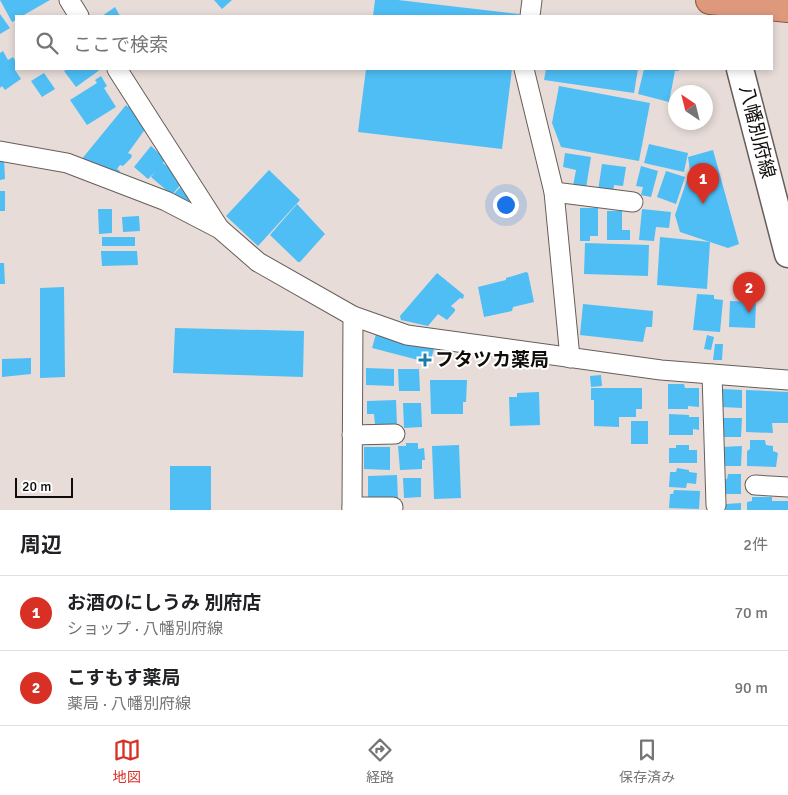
<!DOCTYPE html>
<html lang="ja">
<head>
<meta charset="utf-8">
<style>
	:root { --surface:#fff; --page:#f2f2f2; --text:#202124; --muted:#757577; --line:#e0e0e0; --accent:#d93025 }
	body { margin:0; font-family:Signika,"Noto Sans JP",sans-serif; background:var(--page); color:var(--text) }
	.compass { position:absolute; left:668px; top:85px; width:45px; height:45px; border-radius:50%; background:var(--surface); box-shadow:0 2px 8px #0003; rotate:325deg }
	.scale { position:absolute; left:15px; bottom:12px; width:58px; box-sizing:border-box; padding-left:5px; border:2px solid #0f0c0a; border-top:0; font-size:14px; line-height:18px; white-space:nowrap; color:#0f0c0a; -webkit-text-stroke:4px #fff; paint-order:stroke }
	.you { position:absolute; left:505px; top:204px; width:18px; height:18px; margin:-12px; border:4px solid #fff; border-radius:50%; background:#1a73e8; box-shadow:0 0 0 8px #1a73e833 }
	.badge { display:grid; place-items:center; width:32px; height:32px; border-radius:50%; background:var(--accent); color:#fff; font-size:16px; font-weight:700 }
	.pin { position:absolute; translate:-50% -41px; filter:drop-shadow(0 1px 2px #0008) }
	.pin::after { content:''; position:absolute; top:26px; width:18px; height:15px; background:inherit; clip-path:polygon(0 0,100% 0,50% 100%) }
	.list { margin:0; padding:0; list-style:none }
	h2 { display:flex; justify-content:space-between; align-items:center; height:65px; margin:0; padding:0 20px; font-size:21px }
	h2 small { font-size:16px; font-weight:400; color:var(--muted) }
	.list li { display:grid; grid-template-columns:32px 1fr auto; gap:15px; align-items:center; box-sizing:border-box; height:75px; padding:0 20px; border-top:1px solid var(--line) }
	.list b { display:block; font-size:19px; white-space:nowrap }
	.list p { margin:0; font-size:16px; white-space:nowrap; color:var(--muted) }
	.list em { font-size:16px; font-style:normal; color:var(--muted) }
	.icon { flex:none; width:28px; height:28px; fill:none; stroke:currentColor; stroke-width:2; stroke-linecap:round; stroke-linejoin:round }
	.map { position:relative; flex:none; width:788px; height:510px; overflow:hidden }
	.search { position:absolute; background:var(--surface); box-shadow:0 2px 8px #0003; left:15px; right:15px; top:15px; height:55px; display:flex; align-items:center; gap:12px; box-sizing:border-box; padding:0 18px; border-radius:0px; color:var(--muted); font-size:19px }
	.sheet { height:215px; background:var(--surface) }
	nav { display:flex; justify-content:space-around; align-items:center; box-sizing:border-box; height:70px; border-top:1px solid var(--line); background:var(--surface); font-size:14px; color:var(--muted) }
	nav a { display:grid; justify-items:center; gap:2px }
	nav .on { color:var(--accent) }
	.map>svg:first-child { display:block }
	.building { fill:#4ebef5 }
	.lines { fill:none; stroke-linecap:round; stroke-linejoin:round }
	.minor-casing { stroke:#675e5a; stroke-width:21 }
	.secondary-casing { stroke:#675e5a; stroke-width:29 }
	.trunk-casing { stroke:#90563f; stroke-width:30 }
	.minor { stroke:#fff; stroke-width:19 }
	.secondary { stroke:#fff; stroke-width:26 }
	.trunk { stroke:#de987c; stroke-width:28 }
	.poi-dot { fill:#1a7da8; stroke:#fff; stroke-width:2 }
	.labels { text-anchor:middle; dominant-baseline:central; stroke-width:4; stroke-linejoin:round; paint-order:stroke }
	.street-label { font-size:19px; fill:#0f0c0a; stroke:#fff }
	.poi-label { font-size:19px; font-weight:bold; fill:#0f0c0a; stroke:#fff; text-anchor:start }
</style>
</head>
<body>
<div class="map">
<svg width="788" height="510" viewBox="0 0 788 510">
	<rect width="100%" height="100%" fill="#e7dcd8"/>
	<g class="building">
		<path d="M0,0H50L22,16H16V20L12,22Z"/>
		<path d="M214,0H232L222,9Z"/>
		<path d="M375,0H398L519,14V16H373Z"/>
		<path d="M115,7L120,16H102Z"/>
		<path d="M0,14L10,28L0,34Z"/>
		<path d="M3,51L8,60L13,57L16,62L15,70L21,79L5,90L2,86L0,88V53Z"/>
		<path d="M68,69H101L76,87L64,71Z"/>
		<path d="M366,69H512L502,149L358,132Z"/>
		<path d="M546,69H638L634,93L544,80Z"/>
		<path d="M644,69H679V71H675L669,102L638,94Z"/>
		<path d="M44,73L55,89L42,97L31,81Z"/>
		<path d="M101,76L107,86L104,88L116,107L87,125L70,100L97,83L95,80Z"/>
		<path d="M559,86L650,103L639,161L561,147L552,123Z"/>
		<path d="M126,105L128,107L131,105L139,117L140,123L146,128L128,153L132,155L131,158L123,166L120,165L117,169L120,171L118,174L81,160Z"/>
		<path d="M649,144L688,153L684,172L644,163Z"/>
		<path d="M151,146L165,159L163,163L179,176L182,183L172,195L151,177L155,172L148,179L134,167Z"/>
		<path d="M713,150L739,244L728,248L680,232L675,215L690,171L688,157Z"/>
		<path d="M565,153L591,157L586,188L573,186L576,170L563,167Z"/>
		<path d="M0,159H4L5,179L0,180Z"/>
		<path d="M602,164L626,167L623,186L614,185L613,193L598,191Z"/>
		<path d="M641,166L658,171L651,197L641,195L643,187L636,186Z"/>
		<path d="M269,170L300,200L258,246L226,216Z"/>
		<path d="M666,171L685,177L676,204L657,197Z"/>
		<path d="M183,184L193,203L173,195Z"/>
		<rect x="0" y="191" width="5" height="20"/>
		<path d="M297,204L325,234L300,262H298L270,235Z"/>
		<path d="M580,208H598V236H590V241H580Z"/>
		<path d="M98,209H112V233L99,234Z"/>
		<path d="M642,209L671,212L669,228L656,227L654,241L639,240Z"/>
		<path d="M607,211H622V230H630V240H607Z"/>
		<path d="M139,216L140,231L123,232L122,217Z"/>
		<rect x="102" y="237" width="33" height="9"/>
		<path d="M660,237L710,242L707,289L657,285Z"/>
		<path d="M585,243L649,245L648,276L584,274Z"/>
		<path d="M101,251H137L138,265L102,266Z"/>
		<path d="M0,263H4L5,284H0Z"/>
		<path d="M526,272L528,273L534,302L513,307L512,311L484,317L478,287L506,280V278Z"/>
		<path d="M437,273L464,295L463,299L460,298L451,306L455,309V311L447,320L438,314L428,326L401,320L400,316Z"/>
		<path d="M64,287L65,377L40,378V288Z"/>
		<path d="M697,294L714,295V299L723,300L720,332L693,330Z"/>
		<path d="M730,301L756,302L755,328L729,327Z"/>
		<path d="M583,304L653,311L652,327H646L643,342L580,335Z"/>
		<path d="M175,328L304,331L303,377L173,373Z"/>
		<path d="M376,334L434,349L430,363L372,348Z"/>
		<path d="M707,335L714,337L711,350L704,349Z"/>
		<path d="M715,344H723L722,360H713Z"/>
		<path d="M31,358V374L2,377V359Z"/>
		<path d="M366,368L394,369V386L366,385Z"/>
		<path d="M398,369H419L420,391H399Z"/>
		<path d="M601,375L602,386L591,387L590,376Z"/>
		<path d="M430,380H467L466,402H463V414H431Z"/>
		<path d="M668,384H684L685,388H699V407L688,406V409H668Z"/>
		<path d="M591,388H642V409H636V417H619V427L594,426V400H591Z"/>
		<path d="M722,389L742,390V408L721,407Z"/>
		<path d="M746,390L788,392V423H772L773,433L746,432Z"/>
		<path d="M539,392L540,425L510,426L509,397H517V393Z"/>
		<path d="M396,400L397,425H375L374,414H367V401Z"/>
		<path d="M403,403H421L422,427L404,428Z"/>
		<path d="M669,414L689,415V417H699V430L693,429V435H669Z"/>
		<path d="M720,418H742L741,437H721Z"/>
		<rect x="631" y="421" width="17" height="23"/>
		<path d="M750,440H765L766,445L773,446V451L778,453L776,467L747,466V451L750,449Z"/>
		<path d="M406,443H418V449L424,448L425,460H422V469L400,470L398,446H406Z"/>
		<path d="M459,445L461,498L434,499L432,446Z"/>
		<path d="M676,445H689V450H697V463H669V448H676Z"/>
		<path d="M742,446L741,466H720L721,447Z"/>
		<path d="M364,447H390V470L364,469Z"/>
		<rect x="170" y="466" width="41" height="44"/>
		<path d="M677,468L689,470V472L697,473L696,484L687,483L686,488L669,487L670,472H676Z"/>
		<path d="M728,474H741V494H721V480L727,479Z"/>
		<path d="M397,475L398,499L368,500V476Z"/>
		<path d="M403,478H421V497L404,498Z"/>
		<path d="M674,490L700,491L699,509L669,508L670,494H673Z"/>
		<path d="M752,497H772V501H788V510H747V502L752,501Z"/>
		<path d="M741,503V510H726V504Z"/>
	</g>
	<g class="lines">
		<g class="minor-casing">
			<g id="minor">
				<path d="M69,0L79,16"/>
				<path d="M530,16L532,0"/>
				<path d="M117,69L219,228"/>
				<path d="M524,69L554,192L570,358"/>
				<path d="M0,151L67,163L166,201L220,229L258,262L353,316L407,335L661,370L788,380"/>
				<path d="M554,192L633,202"/>
				<path d="M712,374L716,505"/>
				<path d="M352,435L395,434"/>
				<path d="M755,485L788,487"/>
				<path d="M352,507H393"/>
				<path d="M352,510L353,316"/>
			</g>
		</g>
		<g class="secondary-casing">
			<path id="secondary" d="M740,69L788,254"/>
		</g>
		<g class="trunk-casing">
			<path id="trunk" d="M710,0L788,8"/>
		</g>
		<use href="#minor" class="minor"/>
		<use href="#secondary" class="secondary"/>
		<use href="#trunk" class="trunk"/>
	</g>
	<path class="poi-dot" d="M422.5 352.5h5v5h5v5h-5v5h-5v-5h-5v-5h5z"/>
	<g class="labels">
		<g class="street-label">
			<text transform="translate(757 132) rotate(76)">八幡別府線</text>
		</g>
		<g class="poi-label">
			<text x="435" y="360">フタツカ薬局</text>
		</g>
	</g>
</svg>
<svg class="compass" viewBox="-18 -18 36 36"><path d="M0-13l5 13h-10z" fill="#e53935"/><path d="M0 13l5-13h-10z" fill="#757577"/></svg>
<div class="scale">20 m</div>
<div class="you"></div>
<div class="pin badge" style="left:703px;top:204px">1</div>
<div class="pin badge" style="left:749px;top:313px">2</div>
<div class="search"><svg class="icon" aria-label="search" viewBox="0 0 24 24"><circle cx="10" cy="10" r="6"/><path d="M15 15l6 6"/></svg>ここで検索</div>
</div>
<section class="sheet">
<h2>周辺<small>2件</small></h2>
<ul class="list">
<li><span class="badge">1</span><div><b>お酒のにしうみ 別府店</b><p>ショップ · 八幡別府線</p></div><em>70 m</em></li>
<li><span class="badge">2</span><div><b>こすもす薬局</b><p>薬局 · 八幡別府線</p></div><em>90 m</em></li>
</ul>
</section>
<nav>
<a class="on"><svg class="icon" aria-label="map" viewBox="0 0 24 24"><path d="M3 6l6-2 6 2 6-2v14l-6 2-6-2-6 2zM9 4v14M15 6v14"/></svg>地図</a>
<a><svg class="icon" aria-label="directions" viewBox="0 0 24 24"><path d="M12 3l9 9-9 9-9-9zM9 14v-3h6M13 9l2 2-2 2"/></svg>経路</a>
<a><svg class="icon" aria-label="saved" viewBox="0 0 24 24"><path d="M7 4h10v16l-5-4-5 4z"/></svg>保存済み</a>
</nav>
</body>
</html>
